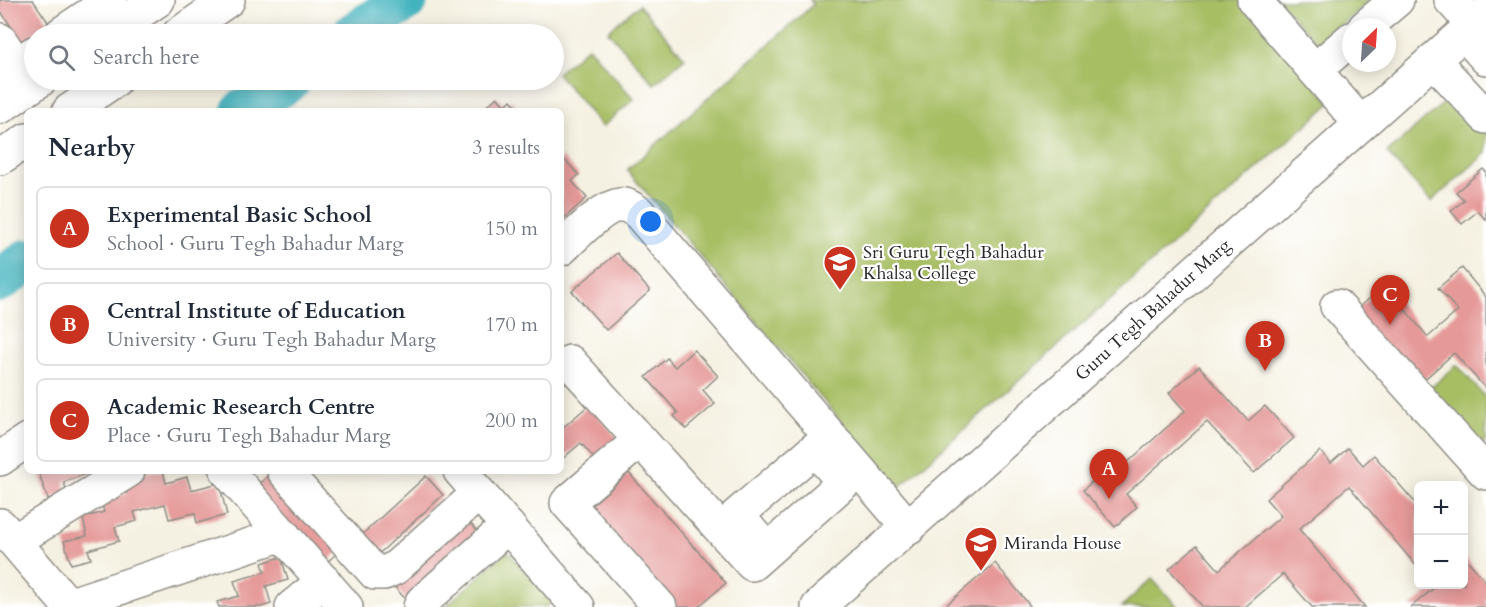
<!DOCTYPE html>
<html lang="en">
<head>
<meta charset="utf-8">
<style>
	:root { --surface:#fff; --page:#f6f6f7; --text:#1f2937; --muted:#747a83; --line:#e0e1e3; --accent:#c8321e }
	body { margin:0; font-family:Cardo,serif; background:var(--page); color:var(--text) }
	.controls { position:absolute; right:18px; bottom:18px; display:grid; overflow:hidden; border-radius:9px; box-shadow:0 3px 15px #0003 }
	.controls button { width:54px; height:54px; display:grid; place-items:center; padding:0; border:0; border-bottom:2px solid var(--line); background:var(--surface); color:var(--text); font:30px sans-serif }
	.compass { position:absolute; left:1342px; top:18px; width:54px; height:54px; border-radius:50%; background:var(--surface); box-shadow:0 3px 15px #0003; rotate:25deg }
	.you { position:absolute; left:651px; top:222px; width:21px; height:21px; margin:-15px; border:4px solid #fff; border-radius:50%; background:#1a73e8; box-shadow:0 0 0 9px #1a73e833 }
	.badge { display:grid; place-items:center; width:39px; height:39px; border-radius:50%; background:var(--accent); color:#fff; font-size:20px; font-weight:700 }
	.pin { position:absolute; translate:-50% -50px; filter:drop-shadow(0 2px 3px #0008) }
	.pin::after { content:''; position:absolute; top:32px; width:21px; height:18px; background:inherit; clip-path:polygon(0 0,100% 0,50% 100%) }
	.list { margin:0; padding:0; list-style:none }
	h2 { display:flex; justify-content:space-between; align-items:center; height:78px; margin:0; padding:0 24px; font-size:26px }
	h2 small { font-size:20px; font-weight:400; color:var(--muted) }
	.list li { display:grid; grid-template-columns:39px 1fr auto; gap:18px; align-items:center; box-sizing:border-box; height:84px; margin:0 12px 12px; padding:0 12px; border:2px solid var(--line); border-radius:9px }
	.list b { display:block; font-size:22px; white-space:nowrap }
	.list p { margin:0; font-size:20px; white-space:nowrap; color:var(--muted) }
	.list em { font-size:20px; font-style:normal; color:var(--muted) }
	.icon { flex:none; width:33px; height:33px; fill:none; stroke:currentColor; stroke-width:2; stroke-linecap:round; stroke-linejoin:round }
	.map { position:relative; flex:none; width:1486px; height:607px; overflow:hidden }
	.search { position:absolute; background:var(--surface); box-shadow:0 3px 15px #0003; left:24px; top:24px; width:540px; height:66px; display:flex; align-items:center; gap:15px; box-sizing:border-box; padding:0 21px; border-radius:33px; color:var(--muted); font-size:22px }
	.panel { position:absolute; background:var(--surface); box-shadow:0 3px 15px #0003; left:24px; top:108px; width:540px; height:366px; border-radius:9px }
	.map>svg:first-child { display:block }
	.green { fill:#a7be63; stroke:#697447; stroke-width:1.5 }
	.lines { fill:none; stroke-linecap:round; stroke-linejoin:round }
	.river { stroke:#43b3be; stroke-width:44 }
	.building { fill:#e59a99 }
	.minor-casing { stroke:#908e86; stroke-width:36 }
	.minor { stroke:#fff; stroke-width:33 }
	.labels { text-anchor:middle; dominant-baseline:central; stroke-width:4.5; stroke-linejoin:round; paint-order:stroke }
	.poi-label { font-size:18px; fill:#2b2b2b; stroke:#fff; text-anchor:start }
	.street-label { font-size:18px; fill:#2b2b2b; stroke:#fff }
</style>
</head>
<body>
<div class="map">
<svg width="1486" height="607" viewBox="0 0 1486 607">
	<rect width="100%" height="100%" fill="#fff"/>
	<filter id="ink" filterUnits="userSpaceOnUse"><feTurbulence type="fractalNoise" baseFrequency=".0167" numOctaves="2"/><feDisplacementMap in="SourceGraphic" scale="12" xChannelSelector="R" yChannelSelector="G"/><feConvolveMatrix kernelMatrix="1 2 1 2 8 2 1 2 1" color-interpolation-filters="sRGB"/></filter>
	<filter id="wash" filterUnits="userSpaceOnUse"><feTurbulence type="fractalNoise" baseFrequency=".008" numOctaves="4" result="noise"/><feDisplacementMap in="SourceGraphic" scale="24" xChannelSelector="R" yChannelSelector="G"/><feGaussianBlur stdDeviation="1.35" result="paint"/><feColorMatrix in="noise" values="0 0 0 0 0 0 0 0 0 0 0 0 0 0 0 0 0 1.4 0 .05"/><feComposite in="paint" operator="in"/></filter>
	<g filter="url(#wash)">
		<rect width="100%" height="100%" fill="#f5f1e2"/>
		<g class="green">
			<path d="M810,0H1240L1331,103L898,488L627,170L813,5Z"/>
			<path d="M1278,0H1370L1319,45Z"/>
			<path d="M639,5L685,58L654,84L608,31Z"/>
			<path d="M588,47L634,99L602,127L557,73Z"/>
			<path d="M1455,93L1486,127V153L1431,202L1387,153Z"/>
			<path d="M1457,365L1486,398V441L1478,449L1427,391Z"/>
			<path d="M507,551L552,601L546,607H445Z"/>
			<path d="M1152,579L1178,607H1121Z"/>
		</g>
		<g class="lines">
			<g class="river">
				<path d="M354,34L406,0"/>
				<path d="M243,111L289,80"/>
				<path d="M0,280L27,261"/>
			</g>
		</g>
		<g id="blocks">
			<g class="building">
				<path d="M0,0H33L56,34H34V50L29,54L0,10Z"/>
				<path d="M497,97L505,106L511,100L521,111H481Z"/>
				<path d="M561,156L579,175L572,181L587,198L561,221Z"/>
				<path d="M1483,169L1486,172V220L1478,211L1462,224L1451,211L1464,200L1456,192Z"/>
				<path d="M617,253L650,291L606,330L572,291Z"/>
				<path d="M1462,268L1486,297V389L1454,353L1417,386L1352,313L1385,286L1428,337L1458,311L1438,288Z"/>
				<path d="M694,350L718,376L703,390L715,404L686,429L674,416L678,413L646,377L667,358L675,367Z"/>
				<path d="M1199,366L1248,421L1265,406L1294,438L1254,473L1207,422L1126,494L1137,507L1115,527L1083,490L1103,472L1109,479L1185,411L1169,393Z"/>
				<path d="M589,405L622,443L598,463L581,443L561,460V429Z"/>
				<path d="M1348,448L1363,465L1374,455L1418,506V568L1349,486L1299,529L1365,607H1312L1283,574L1245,607H1203L1169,569L1197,545L1219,570L1281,516L1266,499L1320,451L1331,463Z"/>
				<path d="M38,471H94L64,482L67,493L48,499Z"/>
				<path d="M152,471H163L166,483L187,477L191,490L219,483L227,515L197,523L195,513L169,519L165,504L134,512L137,521L115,527L119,541L88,550L91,559L71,564L64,541L87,536L83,518L104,512L101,500L127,493L123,479Z"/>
				<path d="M274,471L341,550L321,567L255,487Z"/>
				<path d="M629,473L726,583L698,607H671L586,510Z"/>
				<path d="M426,476L443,495L372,560L355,541Z"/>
				<path d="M465,518L480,534L407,601L393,585Z"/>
				<path d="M1464,556L1486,582V607H1411L1435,587L1433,584H1464Z"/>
				<path d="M281,557L288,580L266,586L271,604L261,607H219L217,602L239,596L234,581L265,572L262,563Z"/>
				<path d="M995,563L1031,607H944Z"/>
			</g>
		</g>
	</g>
	<g filter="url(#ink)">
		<use href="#blocks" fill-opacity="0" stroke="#908e86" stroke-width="1.5"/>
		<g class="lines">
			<g class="minor-casing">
				<g id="minor">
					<path d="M1254,0L1361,124"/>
					<path d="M1451,0L1473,24"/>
					<path d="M1365,27L1397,0"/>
					<path d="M1464,33L1486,58"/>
					<path d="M61,34L111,0"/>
					<path d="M107,34L158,0"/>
					<path d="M179,34L228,0"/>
					<path d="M0,40L17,65"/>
					<path d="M1433,60L1486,117"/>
					<path d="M1315,70L1351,39"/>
					<path d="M0,76L34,53"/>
					<path d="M0,107L40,80"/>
					<path d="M69,111L115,80"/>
					<path d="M0,158L27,140"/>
					<path d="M561,249C574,237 606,202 625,205C629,206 634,210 638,212L909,528"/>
					<path d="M1337,306L1486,473"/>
					<path d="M570,362L752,564L858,470"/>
					<path d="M640,440L567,503L660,607"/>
					<path d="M0,459L27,440"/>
					<path d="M227,471L346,607"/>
					<path d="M284,471L375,573H384L395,568L479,493"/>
					<path d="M460,471L578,607"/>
					<path d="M0,525L70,607"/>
					<path d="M14,541L128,471"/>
					<path d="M765,548L737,515L815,449L841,479"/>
					<path d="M68,605L283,534"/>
					<path d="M292,607L324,581"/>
					<path d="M420,607L422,602L508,526"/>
					<path d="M818,607L1486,13"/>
				</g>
			</g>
			<use href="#minor" class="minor"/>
		</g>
	</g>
	<defs>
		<g id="university-pin" transform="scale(1.725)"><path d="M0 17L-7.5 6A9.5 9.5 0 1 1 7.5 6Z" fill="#c8321e" stroke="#fff"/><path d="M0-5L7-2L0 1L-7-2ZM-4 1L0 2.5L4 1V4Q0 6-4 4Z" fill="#fff"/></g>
	</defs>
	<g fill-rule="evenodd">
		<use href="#university-pin" x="840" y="262"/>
		<use href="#university-pin" x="981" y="543"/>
	</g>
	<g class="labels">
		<g class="poi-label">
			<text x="863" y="252">Sri Guru Tegh Bahadur<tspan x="863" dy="21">Khalsa College</tspan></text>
			<text x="1004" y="543">Miranda House</text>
		</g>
		<g class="street-label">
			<text transform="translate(1153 310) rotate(-42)">Guru Tegh Bahadur Marg</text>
		</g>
	</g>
</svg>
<div class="controls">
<button>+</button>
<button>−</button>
</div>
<svg class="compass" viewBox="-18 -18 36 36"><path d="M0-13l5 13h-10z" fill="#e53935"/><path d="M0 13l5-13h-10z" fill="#747a83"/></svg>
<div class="you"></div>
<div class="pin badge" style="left:1109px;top:499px">A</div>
<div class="pin badge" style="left:1265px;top:371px">B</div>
<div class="pin badge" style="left:1390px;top:325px">C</div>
<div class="search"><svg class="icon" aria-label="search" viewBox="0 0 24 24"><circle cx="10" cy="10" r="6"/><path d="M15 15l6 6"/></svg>Search here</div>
<section class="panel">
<h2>Nearby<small>3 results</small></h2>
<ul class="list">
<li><span class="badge">A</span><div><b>Experimental Basic School</b><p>School · Guru Tegh Bahadur Marg</p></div><em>150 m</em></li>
<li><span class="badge">B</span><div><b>Central Institute of Education</b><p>University · Guru Tegh Bahadur Marg</p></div><em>170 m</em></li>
<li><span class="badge">C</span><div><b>Academic Research Centre</b><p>Place · Guru Tegh Bahadur Marg</p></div><em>200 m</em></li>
</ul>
</section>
</div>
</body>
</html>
